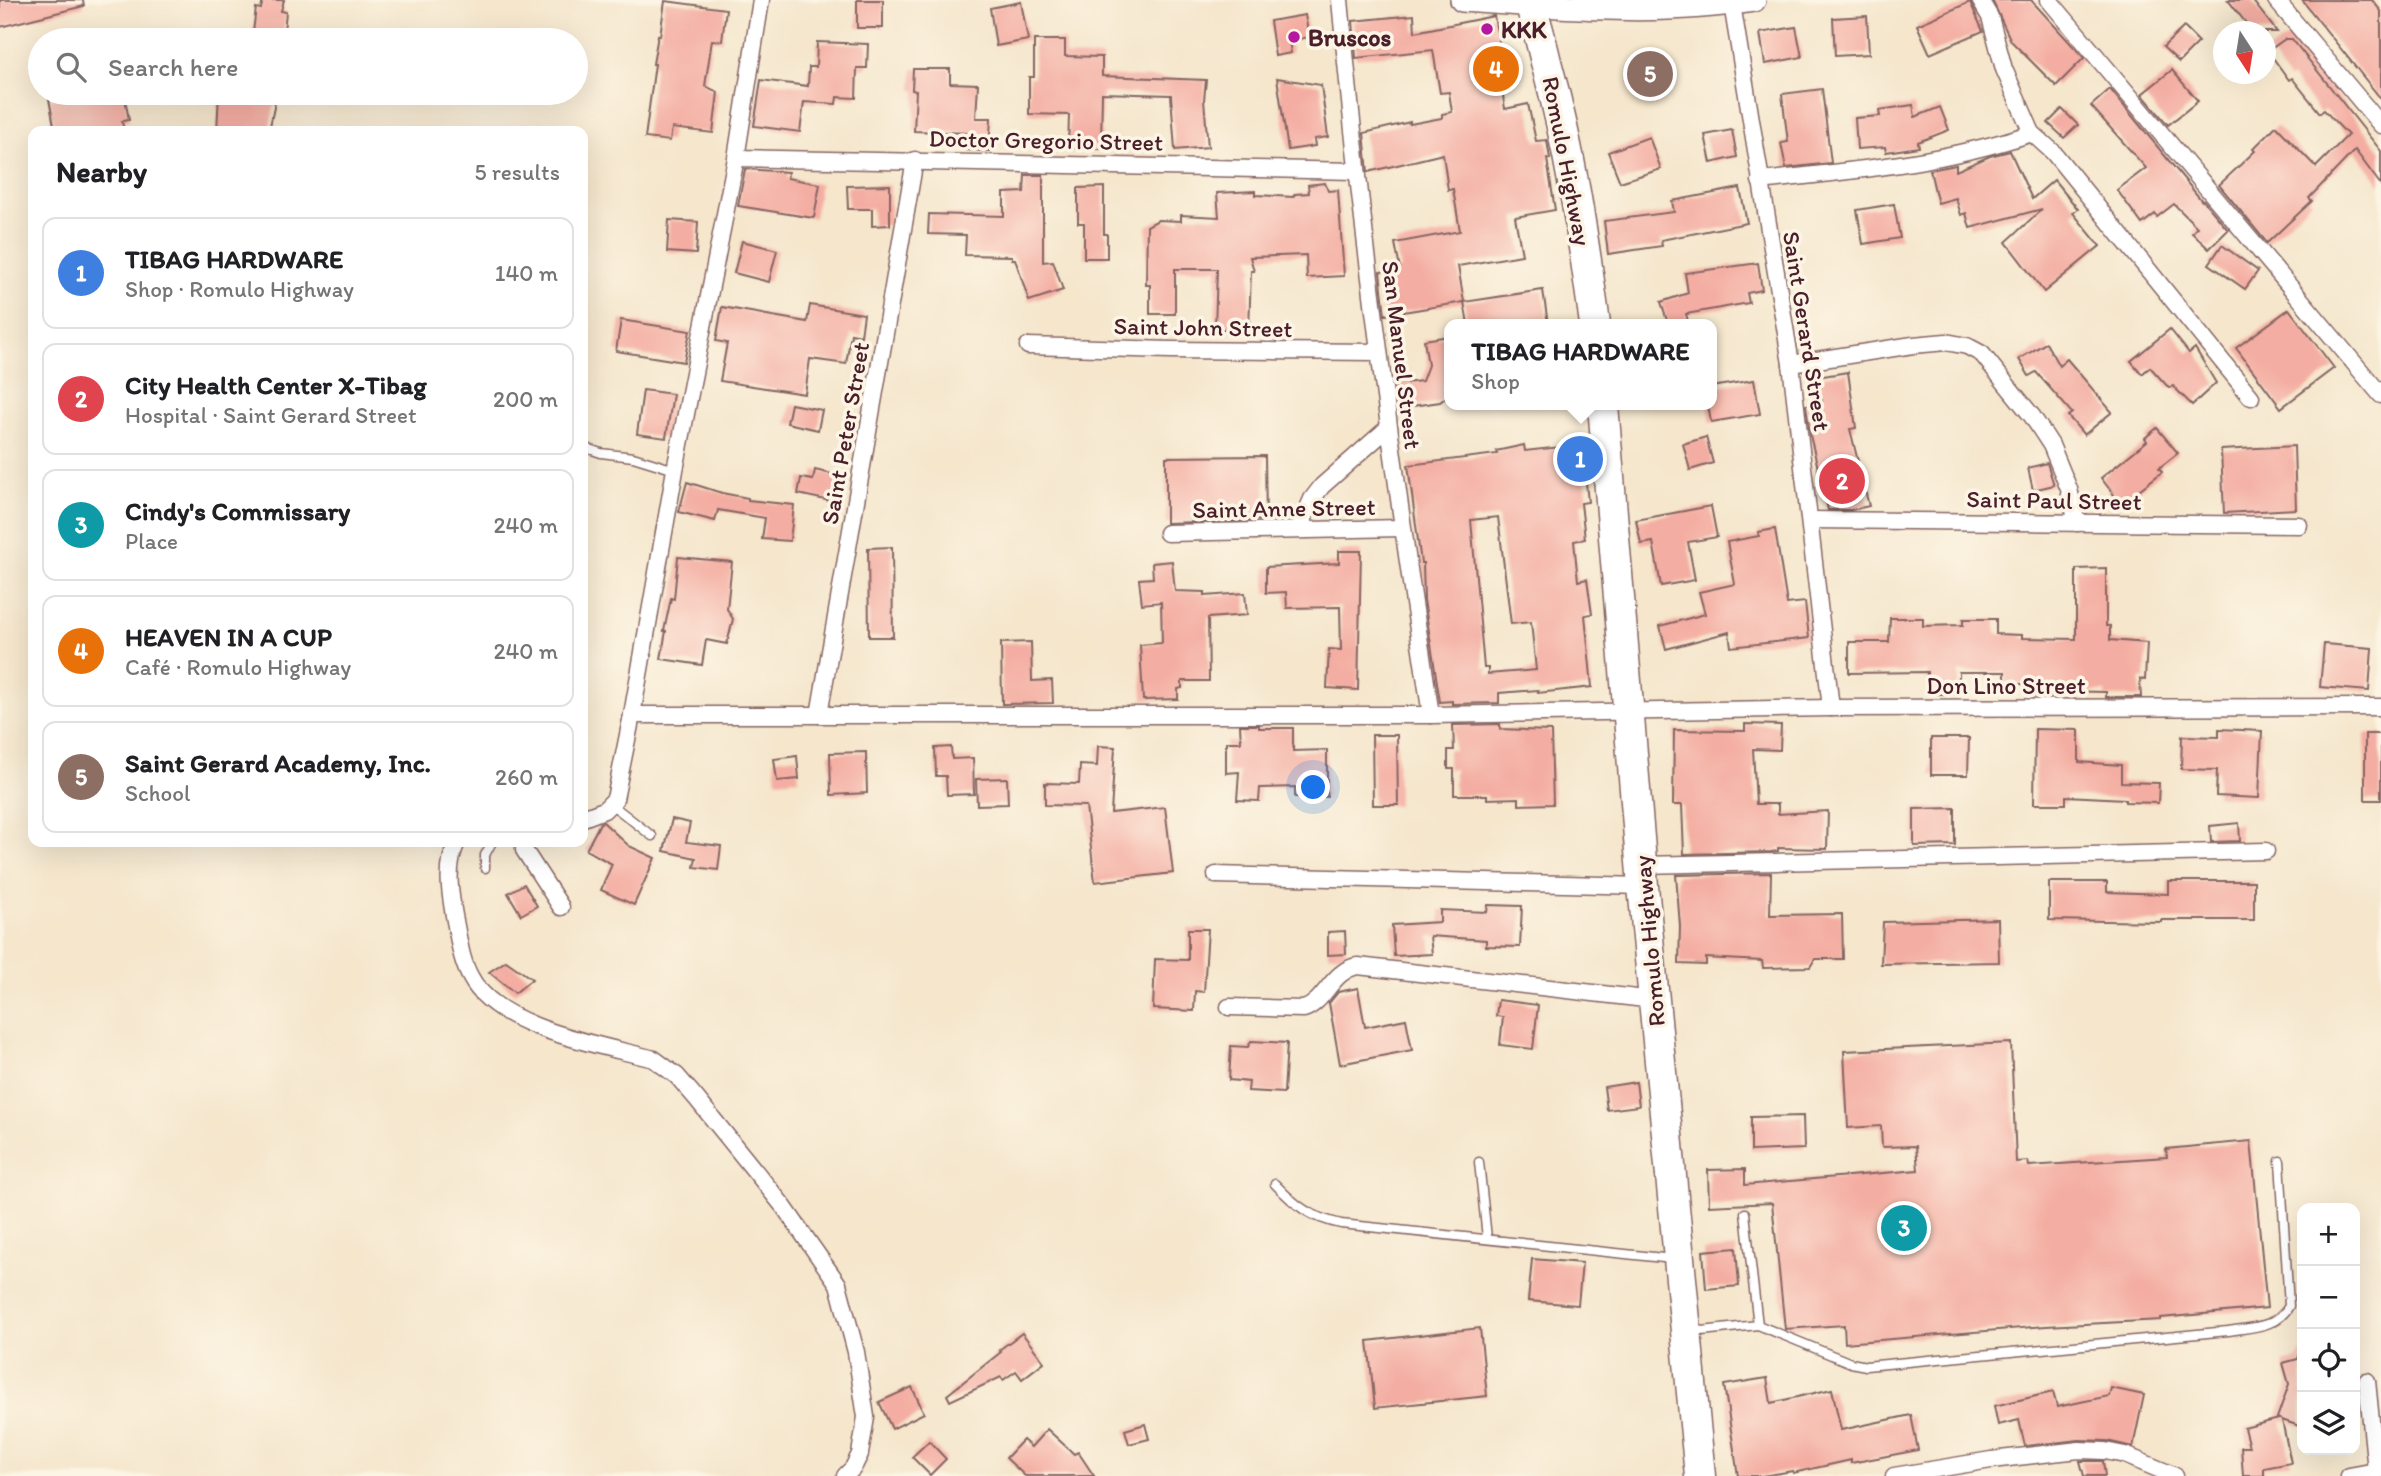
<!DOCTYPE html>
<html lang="en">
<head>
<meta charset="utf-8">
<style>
	:root { --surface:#fff; --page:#f2f2f2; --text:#202124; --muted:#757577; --line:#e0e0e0; --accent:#db2777 }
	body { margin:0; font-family:Itim,sans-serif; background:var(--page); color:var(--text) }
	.controls { position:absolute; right:21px; bottom:21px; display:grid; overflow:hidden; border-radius:14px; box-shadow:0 7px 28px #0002 }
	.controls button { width:63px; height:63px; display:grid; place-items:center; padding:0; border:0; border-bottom:2px solid var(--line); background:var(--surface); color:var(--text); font:35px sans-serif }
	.compass { position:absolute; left:2213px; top:21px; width:63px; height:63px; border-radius:50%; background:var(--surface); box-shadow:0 7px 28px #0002; rotate:168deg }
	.you { position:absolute; left:1314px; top:788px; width:24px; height:24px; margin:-18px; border:5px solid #fff; border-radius:50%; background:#1a73e8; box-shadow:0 0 0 10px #1a73e833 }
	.badge { display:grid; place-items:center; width:46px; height:46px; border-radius:50%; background:var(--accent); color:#fff; font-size:23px; font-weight:700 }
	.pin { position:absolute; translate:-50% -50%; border:4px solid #fff; box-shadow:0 2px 7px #0006 }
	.popup { position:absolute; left:1444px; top:319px; width:273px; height:91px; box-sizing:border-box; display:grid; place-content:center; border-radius:14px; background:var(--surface); filter:drop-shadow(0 2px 5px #0005); font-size:23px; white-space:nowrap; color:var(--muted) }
	.popup b { font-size:26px; color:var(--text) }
	.popup::after { content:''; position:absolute; left:50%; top:100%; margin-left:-14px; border:14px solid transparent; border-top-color:var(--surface) }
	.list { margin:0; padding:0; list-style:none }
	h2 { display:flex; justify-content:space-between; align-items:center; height:91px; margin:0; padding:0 28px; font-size:30px }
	h2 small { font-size:23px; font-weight:400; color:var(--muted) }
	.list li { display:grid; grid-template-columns:46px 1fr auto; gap:21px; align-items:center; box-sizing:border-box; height:112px; margin:0 14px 14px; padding:0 14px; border:2px solid var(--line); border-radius:14px }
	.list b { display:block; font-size:26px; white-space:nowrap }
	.list p { margin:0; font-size:23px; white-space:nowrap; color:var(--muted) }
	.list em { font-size:23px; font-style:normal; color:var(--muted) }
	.icon { flex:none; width:38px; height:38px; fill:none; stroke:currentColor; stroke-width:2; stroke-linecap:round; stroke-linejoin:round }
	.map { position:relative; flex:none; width:2381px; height:1476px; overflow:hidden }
	.search { position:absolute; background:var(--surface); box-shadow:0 7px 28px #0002; left:28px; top:28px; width:560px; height:77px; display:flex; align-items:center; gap:18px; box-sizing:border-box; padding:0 24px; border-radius:38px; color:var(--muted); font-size:26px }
	.panel { position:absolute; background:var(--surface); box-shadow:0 7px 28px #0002; left:28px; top:126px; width:560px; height:721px; border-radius:14px }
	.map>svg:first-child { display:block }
	.building { fill:#f4ada2; fill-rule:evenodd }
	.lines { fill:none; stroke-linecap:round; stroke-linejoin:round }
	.lane-casing { stroke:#866563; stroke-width:11 }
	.street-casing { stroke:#866563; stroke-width:19 }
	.secondary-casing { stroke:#866563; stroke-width:26 }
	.highway-casing { stroke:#866563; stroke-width:33 }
	.lane { stroke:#fff; stroke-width:8 }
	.street { stroke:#fff; stroke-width:16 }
	.secondary { stroke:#fff; stroke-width:23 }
	.highway { stroke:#fff; stroke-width:30 }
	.poi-dot { fill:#b5179e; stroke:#fcf5e5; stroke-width:2.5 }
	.labels { text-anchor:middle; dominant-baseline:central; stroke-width:7; stroke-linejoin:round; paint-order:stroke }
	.poi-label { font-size:24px; font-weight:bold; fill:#4a1f2b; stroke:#fcf5e5; text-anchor:start }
	.street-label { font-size:24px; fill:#4a1f2b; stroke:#fcf5e5 }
</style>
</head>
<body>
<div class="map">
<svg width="2381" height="1476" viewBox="0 0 2381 1476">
	<rect width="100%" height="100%" fill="#fcf5e5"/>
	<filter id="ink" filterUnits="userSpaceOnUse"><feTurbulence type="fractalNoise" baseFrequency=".0143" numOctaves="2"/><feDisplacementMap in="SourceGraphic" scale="14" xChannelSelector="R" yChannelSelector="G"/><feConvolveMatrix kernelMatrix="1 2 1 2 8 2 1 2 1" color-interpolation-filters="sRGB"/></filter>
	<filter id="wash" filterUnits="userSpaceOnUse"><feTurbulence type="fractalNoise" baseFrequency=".00686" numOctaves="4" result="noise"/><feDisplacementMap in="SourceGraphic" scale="28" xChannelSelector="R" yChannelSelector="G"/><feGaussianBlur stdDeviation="1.57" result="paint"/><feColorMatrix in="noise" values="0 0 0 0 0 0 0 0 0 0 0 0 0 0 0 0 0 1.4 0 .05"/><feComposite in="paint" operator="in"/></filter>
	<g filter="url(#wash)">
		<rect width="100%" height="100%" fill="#f5e6cc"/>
		<g id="blocks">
			<g class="building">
				<path d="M0,0H83L84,6L0,27Z"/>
				<path d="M263,0H284L281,11L286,12L283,40H252L256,8L261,9Z"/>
				<rect x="857" y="0" width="26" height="28"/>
				<path d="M1992,0H2031L2084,58L2056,86L2011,41Z"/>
				<path d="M2228,0H2252L2277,32H2253Z"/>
				<path d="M2302,0H2372L2381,11V99Z"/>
				<path d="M665,1L726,9L722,41L712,40L705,86L718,92L713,133L672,128L670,141L645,138L655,64H653L658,35L660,36Z"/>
				<path d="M1021,2L1028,40L996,46L990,8Z"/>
				<path d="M1970,2L1983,31L1930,54L1917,25Z"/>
				<path d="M1305,15L1309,37L1289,41L1291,53L1275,56L1270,21Z"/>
				<path d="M1414,15L1415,32L1494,16L1502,59L1505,58L1508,75L1500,76L1505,109L1528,104L1536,141L1547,140L1550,159H1547L1555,210L1515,217L1522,255L1458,266L1464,302L1385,315L1380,272L1400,269L1395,243L1460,231L1453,189L1448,190L1443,154L1368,172L1364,133L1410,122V124L1442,118V114L1452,112L1449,92L1440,93L1433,50L1356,58L1353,21Z"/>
				<path d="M1867,16L1869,54L1835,56L1833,18Z"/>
				<path d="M1796,27L1802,57L1765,64L1760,33Z"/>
				<path d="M2184,27L2199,42L2179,62L2163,47Z"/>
				<path d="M2285,39H2292L2381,151V185L2355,150L2309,198L2312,201L2267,243L2219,185L2255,151L2253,149L2276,126L2316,167L2348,135L2324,110L2320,113L2292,78L2289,80L2268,51Z"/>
				<path d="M1034,40H1065V56L1102,57V76L1206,80L1204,100L1208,147L1175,150L1171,95L1102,93L1101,149L1068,148L1069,115L1029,114V77H1034Z"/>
				<path d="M817,42L868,44L867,68H857L856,98L837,97L836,104L804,102L800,132L754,126L761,80L808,86L809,67H816Z"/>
				<path d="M913,69H950V83L978,84L976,118H991L989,151L965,150L966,133L914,131L916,91L912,90Z"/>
				<path d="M2172,70L2198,101L2168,125L2142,94Z"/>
				<path d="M1277,78L1321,85L1328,137L1314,139L1315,146L1288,150Z"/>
				<path d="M1822,89L1831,163L1786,168L1781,143L1788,142L1782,94Z"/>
				<path d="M2110,89L2202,201L2203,200L2228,230L2209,249L2192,233L2197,227L2174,204L2157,217L2155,214L2142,224L2117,190L2146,168L2091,106Z"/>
				<path d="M83,93H124L129,120L122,121L124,131H55L49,99Z"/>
				<path d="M219,93H277L269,131H217Z"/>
				<path d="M1913,105L1915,117L1940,107L1949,130L1918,142L1919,147L1886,152L1885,147L1857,149L1855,118L1880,116L1879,110Z"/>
				<path d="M2062,109L2078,125L2064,138L2048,123Z"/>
				<path d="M1732,130L1737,157L1711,163L1705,135Z"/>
				<path d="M1649,137L1661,169L1620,182L1608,152Z"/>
				<path d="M2010,151L2032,199L2054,180L2078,209L2073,213L2100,246L2044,292L2006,242L2042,209L1970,228L1966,213L1961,215L1956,198L1938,203L1936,196L1930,170L1956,165V171L1990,156Z"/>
				<path d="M745,169L788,172L787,178L820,184L814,218L738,206Z"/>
				<path d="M1025,175H1043V262L1053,261L1063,290L1029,301L1015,259H1012V256L965,255L966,235L928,234L929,214L1004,216V193L1024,192Z"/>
				<path d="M1325,183L1328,191L1338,190L1344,276L1307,278L1306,255L1250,257L1254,271H1251L1249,330L1215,329L1217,269H1175V314H1150V285H1146L1147,226L1158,220L1181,221V215L1219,217L1217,193L1255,191V195L1293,197L1295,194L1309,193L1308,185Z"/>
				<path d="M890,185V225L872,226V209H848L847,186Z"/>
				<path d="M1104,187V234H1107V258H1084V223H1078V188Z"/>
				<path d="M1740,188L1747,223L1661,240L1662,246L1608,254L1604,221L1674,212L1672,201Z"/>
				<path d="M1894,204L1900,238L1863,244L1857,210Z"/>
				<path d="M669,220L698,222L696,254L667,252Z"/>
				<path d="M742,241L777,250L769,282L734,273Z"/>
				<path d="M2222,245L2258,271L2245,289L2209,264Z"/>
				<path d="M1758,263L1762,290L1747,293L1749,303L1686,314L1688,321L1668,324L1661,302L1688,293L1685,273Z"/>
				<path d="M1543,290L1548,324H1468L1464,302Z"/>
				<path d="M810,305L864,314L861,336L851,334L846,364L810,359L805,394L720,381L727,343L716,341L722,307L807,322Z"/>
				<path d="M2289,309L2334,368L2281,408L2236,348Z"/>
				<path d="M621,320L690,331L684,362L616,351Z"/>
				<path d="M2170,329L2189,353L2195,348L2216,383L2192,405L2173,386L2169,388L2150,367L2142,374L2131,361Z"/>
				<path d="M1449,336V395L1440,402L1398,408L1395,384L1422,381L1428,365L1424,340Z"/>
				<path d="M2046,343L2059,366L2067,359L2112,412L2084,435L2068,416L2072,413L2036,372L2029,376L2019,359Z"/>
				<path d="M1848,372L1856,428L1850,429L1869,506L1851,510H1828L1810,435L1806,405L1822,403L1817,377Z"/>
				<path d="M1754,380L1760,414L1711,422L1708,405H1711V387Z"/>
				<path d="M643,390L673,394L666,438L637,434Z"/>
				<path d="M791,404L822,410L818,430L787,423Z"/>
				<path d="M2157,428L2178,453L2159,468L2162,472L2121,504L2101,478L2147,441L2145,438Z"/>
				<path d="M1706,437L1713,463L1690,470L1683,444Z"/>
				<path d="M1524,445L1525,451L1579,445L1582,473H1585L1588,502L1581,503L1585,539L1574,541L1578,581L1587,579L1592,614L1585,615L1592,687L1538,693V690L1499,693V703L1452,704V701L1440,702L1424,600L1423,563H1421L1408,465L1497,454L1496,451ZM1498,517L1511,624L1531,622L1536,670L1488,674V668H1484L1471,520Z"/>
				<path d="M2294,446L2296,509L2224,513L2221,450Z"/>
				<path d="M1265,456L1266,520L1166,523V457Z"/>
				<path d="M2047,463L2054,485L2033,490L2028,468Z"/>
				<path d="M815,470L840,476L835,502L798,494L801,478L813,480Z"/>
				<path d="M687,482L722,493L748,498V500L794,505L790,541L762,539L765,518L718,510L715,521L679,512Z"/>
				<path d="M1711,506L1717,537L1688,542L1695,580L1661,586L1653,542L1641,544L1636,520Z"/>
				<path d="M1775,529L1787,604L1805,602L1809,638L1731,647L1729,632L1666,649L1660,626L1705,614L1699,592L1735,584L1727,542L1759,536L1758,532Z"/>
				<path d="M892,547L893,637H869L868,548Z"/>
				<path d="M1339,551H1361L1358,690L1327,688L1329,649L1341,650L1340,607L1287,608L1286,592L1266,593V567L1339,563Z"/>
				<path d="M678,557L732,562L727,609L733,619L727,644L706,640L702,665L661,659L666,631H664L671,598L674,599Z"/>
				<path d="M1172,561L1175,591L1205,592V596L1245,593L1247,615L1208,618L1209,681H1182V688L1178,689V699L1143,700L1140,645L1162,643L1161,602L1142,604L1139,579L1153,578L1152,563Z"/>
				<path d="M2106,568V626H2110V640L2147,643L2145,680L2140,679L2141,697H2106V692L2052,691L2051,696H2035L2036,684H2005V672H1959V694H1927V672L1849,673V642H1889L1890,618H1923V626L1963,625V619H1996V634L2022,635V638L2076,639V569Z"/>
				<path d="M1031,642L1032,681L1052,680L1053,703L1002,704L1001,643Z"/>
				<path d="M2324,644L2372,648L2369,691L2320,687Z"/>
				<path d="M1500,724V729L1551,731L1553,804L1519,805V798L1487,799V795H1454V769H1448V750H1454L1453,725Z"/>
				<path d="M1745,724L1781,725L1780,750L1753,749L1756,804H1778V814L1828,811L1827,849L1778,848V851L1771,852L1684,854L1682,805H1673L1674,730L1745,731Z"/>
				<path d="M1240,725H1259V728H1293V751L1327,750V797H1295V787L1260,788L1259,801L1237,800L1239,772L1226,773V742H1241Z"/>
				<path d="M2035,729L2079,730V762L2121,765V782L2159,783L2158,803L2125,802V799L2066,796V804H2034Z"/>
				<path d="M2219,729L2262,731L2259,798L2216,796L2217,770L2181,769L2182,736L2219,737Z"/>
				<rect x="2365" y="734" width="16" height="66"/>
				<path d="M1372,735H1397L1398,805H1373Z"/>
				<path d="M1931,738H1969L1968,775H1931Z"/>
				<path d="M1098,746L1115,747L1111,813L1165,807L1173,873L1095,882L1086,806L1045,805V783L1079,784L1080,765L1097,766Z"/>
				<path d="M951,747L952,759L973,758L974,794L947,795L946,776H936L935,748Z"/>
				<path d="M866,752L867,793L831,795L830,753Z"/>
				<path d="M797,756L799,779L777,781L774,759Z"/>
				<path d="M1007,778L1008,804L977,805L976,779Z"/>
				<path d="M1955,808V845L1914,846V809Z"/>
				<path d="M672,819L690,823L686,842L721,846L718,870L694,867L696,858L664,851Z"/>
				<path d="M603,822L629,846L655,858L634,905L601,890L612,864L586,850L600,823Z"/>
				<path d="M2239,823L2240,841L2211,842L2210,826Z"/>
				<path d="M1771,873L1770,915L1842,914L1843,959H1815L1810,967L1763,968L1762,961L1706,958V965L1679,964L1680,926L1676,875Z"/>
				<path d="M2168,881H2254V920H2161V922L2049,920V882H2107V892L2168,894Z"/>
				<path d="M524,884L537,906L521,915L508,893Z"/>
				<path d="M1488,905L1522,906L1520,947L1486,946V940L1430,936L1432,954L1394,956L1392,925L1440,922V910L1487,912Z"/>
				<path d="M1998,919L1999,962L1881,964L1883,922Z"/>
				<path d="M1188,929H1208L1204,992L1195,991L1194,1011L1153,1009L1155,959L1188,960Z"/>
				<path d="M1345,931L1346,954L1328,955V932Z"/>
				<path d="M506,961L532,979L515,993L489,972Z"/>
				<path d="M1358,988L1365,1027L1406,1019L1412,1050L1340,1064L1329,1003L1338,992Z"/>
				<path d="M1498,1000L1538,1005L1533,1049L1500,1045L1503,1017L1496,1016Z"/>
				<path d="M1251,1041L1287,1043L1284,1093L1248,1091L1249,1082L1229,1080L1231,1046L1248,1047Z"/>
				<path d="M2011,1043L2016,1162L2028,1161L2029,1166L2167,1157L2166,1149L2251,1141L2267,1308L2161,1318V1320L2046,1326L1845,1343L1844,1325L1785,1329L1772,1203L1709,1206L1708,1170L1745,1169V1185L1918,1170L1916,1146L1882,1147L1881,1126L1848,1128L1844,1051Z"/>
				<path d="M1636,1082L1639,1106L1607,1110L1604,1087Z"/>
				<path d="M1803,1116L1804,1149L1751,1151V1117Z"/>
				<path d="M1736,1248L1739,1286L1706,1289L1703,1251Z"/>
				<path d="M1532,1259L1582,1263L1578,1305L1528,1301Z"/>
				<path d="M1480,1328L1487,1396L1375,1408L1368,1341Z"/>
				<path d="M1022,1333L1044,1362L1022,1379L1016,1371L1003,1380L1001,1377L950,1401L947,1395L1001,1352L999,1350Z"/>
				<path d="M2300,1353H2302V1427L2282,1420L2291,1463L2264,1468V1476H2243L2241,1447H2249L2244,1428L2279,1419L2277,1418L2289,1384L2283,1363L2298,1359Z"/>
				<path d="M1767,1378L1771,1403L1832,1389L1841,1430L1911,1415L1918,1450L1851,1463V1460L1793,1473V1471L1762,1476H1738L1724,1385Z"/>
				<path d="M912,1387L924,1413L892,1429L879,1402Z"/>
				<path d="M2111,1388L2144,1395L2133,1447L2107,1441L2079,1440L2025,1446L2019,1420L1998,1425L1994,1406L2053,1392L2057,1407L2109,1396Z"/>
				<path d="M1145,1424L1149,1439L1129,1444L1125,1430Z"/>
				<path d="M1047,1429L1074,1454L1078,1452L1094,1476H1025L1006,1458L1023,1440L1031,1447Z"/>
				<path d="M929,1441L946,1459L930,1475L912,1457Z"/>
				<path d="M2080,1461H2103L2105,1476H2084Z"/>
			</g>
		</g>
	</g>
	<g filter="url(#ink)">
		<use href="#blocks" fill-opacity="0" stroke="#866563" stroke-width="2"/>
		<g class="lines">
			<g class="lane-casing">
				<g id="lane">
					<path d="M583,447L601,453L633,457L675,470"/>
					<path d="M611,804L652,836"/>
					<path d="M485,868V855L492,842"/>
					<path d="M1479,1162L1487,1238"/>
					<path d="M1275,1184C1297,1207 1310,1217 1341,1224L1673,1259"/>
					<path d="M1745,1213L1758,1325"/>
					<path d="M1692,1332L1758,1325L1851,1363L1866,1366L2228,1331C2251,1327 2277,1328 2289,1306L2280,1161"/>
				</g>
			</g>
			<g class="street-casing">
				<g id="street">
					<path d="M1340,0C1362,240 1394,477 1431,715"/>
					<path d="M1980,0L1990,17L2004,69L2032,133"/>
					<path d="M2049,0L2381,395"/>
					<path d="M2276,0L2381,125"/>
					<path d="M1732,4L1791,364L1831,708"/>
					<path d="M736,158L1355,171"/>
					<path d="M1760,181C1853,171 1943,163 2032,133L2053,152L2251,397"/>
					<path d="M1028,346L1170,350L1377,352"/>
					<path d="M1791,364L1913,345L1946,342L1967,346L1982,354L2032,416L2051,445L2069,489L2077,523"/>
					<path d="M1810,520L2299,525"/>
					<path d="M1299,529L1312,499L1322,486L1388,428"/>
					<path d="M1167,533L1402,528"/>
					<path d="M632,715L675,470L736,158L761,0"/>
					<path d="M819,715L915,160"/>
					<path d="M583,818L604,810L615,799L632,715H1431L1831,708L2381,707"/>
					<path d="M457,842C445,867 450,894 455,921C459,940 461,961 471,978C498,1029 602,1045 654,1059L677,1076L696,1098L784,1207L838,1284L856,1352L866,1417L860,1454L853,1468L845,1476"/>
					<path d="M524,842V850L561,907"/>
					<path d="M1641,865L2266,851"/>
					<path d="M1216,875L1643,886"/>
					<path d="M1229,1007L1304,1009C1325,1002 1332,970 1358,966L1654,1000"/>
					<path d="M2367,1381L2376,1471"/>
					<path d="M1894,1476L1991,1460L2079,1450L2105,1451L2125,1455L2175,1476"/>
					<path d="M2349,1476L2381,1470"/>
				</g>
			</g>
			<g class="secondary-casing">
				<path id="secondary" d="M1462,0C1559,6 1658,16 1754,0"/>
			</g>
			<g class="highway-casing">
				<g id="highway">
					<path d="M1529,0C1536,20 1541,41 1546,62C1570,148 1583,236 1595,324"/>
					<path d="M1603,405L1643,886L1700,1476"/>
				</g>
			</g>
			<use href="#lane" class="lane"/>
			<use href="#street" class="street"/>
			<use href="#secondary" class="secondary"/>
			<use href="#highway" class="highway"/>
		</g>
	</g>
	<g class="poi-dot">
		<circle cx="1487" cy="29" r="7"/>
		<circle cx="1294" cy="37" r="7"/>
	</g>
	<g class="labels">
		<g class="poi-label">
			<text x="1501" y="29">KKK</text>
			<text x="1308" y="37">Bruscos</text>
		</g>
		<g class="street-label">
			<text transform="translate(1046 140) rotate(1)">Doctor Gregorio Street</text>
			<text transform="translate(1567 161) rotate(79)">Romulo Highway</text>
			<text transform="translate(1203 327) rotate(1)">Saint John Street</text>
			<text transform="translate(1807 331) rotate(81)">Saint Gerard Street</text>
			<text transform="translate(1402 355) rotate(83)">San Manuel Street</text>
			<text transform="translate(845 433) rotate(-80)">Saint Peter Street</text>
			<text transform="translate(2054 500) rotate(1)">Saint Paul Street</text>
			<text transform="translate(1284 508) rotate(-1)">Saint Anne Street</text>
			<text x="2006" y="685">Don Lino Street</text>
			<text transform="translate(1649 941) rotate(-95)">Romulo Highway</text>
		</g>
	</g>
</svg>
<div class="controls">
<button>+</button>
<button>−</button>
<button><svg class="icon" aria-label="locate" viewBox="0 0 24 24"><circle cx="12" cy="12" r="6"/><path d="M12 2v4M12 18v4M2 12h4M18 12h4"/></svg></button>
<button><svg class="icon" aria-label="layers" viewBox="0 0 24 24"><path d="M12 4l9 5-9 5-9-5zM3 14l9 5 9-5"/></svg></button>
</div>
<svg class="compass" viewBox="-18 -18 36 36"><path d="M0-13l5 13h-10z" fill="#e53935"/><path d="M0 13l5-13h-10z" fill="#757577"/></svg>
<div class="you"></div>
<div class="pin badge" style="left:1580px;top:459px;background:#3f7fe0">1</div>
<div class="popup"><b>TIBAG HARDWARE</b>Shop</div>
<div class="pin badge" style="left:1842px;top:481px;background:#e0444e">2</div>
<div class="pin badge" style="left:1904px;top:1228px;background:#0f9aa8">3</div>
<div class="pin badge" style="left:1496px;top:69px;background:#e8710a">4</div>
<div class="pin badge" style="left:1650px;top:74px;background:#8d6e63">5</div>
<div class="search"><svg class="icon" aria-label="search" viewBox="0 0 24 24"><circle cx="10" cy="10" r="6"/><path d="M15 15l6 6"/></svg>Search here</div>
<section class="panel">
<h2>Nearby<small>5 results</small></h2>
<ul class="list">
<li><span class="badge" style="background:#3f7fe0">1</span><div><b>TIBAG HARDWARE</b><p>Shop · Romulo Highway</p></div><em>140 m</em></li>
<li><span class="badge" style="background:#e0444e">2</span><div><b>City Health Center X-Tibag</b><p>Hospital · Saint Gerard Street</p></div><em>200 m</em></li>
<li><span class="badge" style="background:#0f9aa8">3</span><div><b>Cindy's Commissary</b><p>Place</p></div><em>240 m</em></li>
<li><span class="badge" style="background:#e8710a">4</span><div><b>HEAVEN IN A CUP</b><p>Café · Romulo Highway</p></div><em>240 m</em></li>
<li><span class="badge" style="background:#8d6e63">5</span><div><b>Saint Gerard Academy, Inc.</b><p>School</p></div><em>260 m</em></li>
</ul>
</section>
</div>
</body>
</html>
